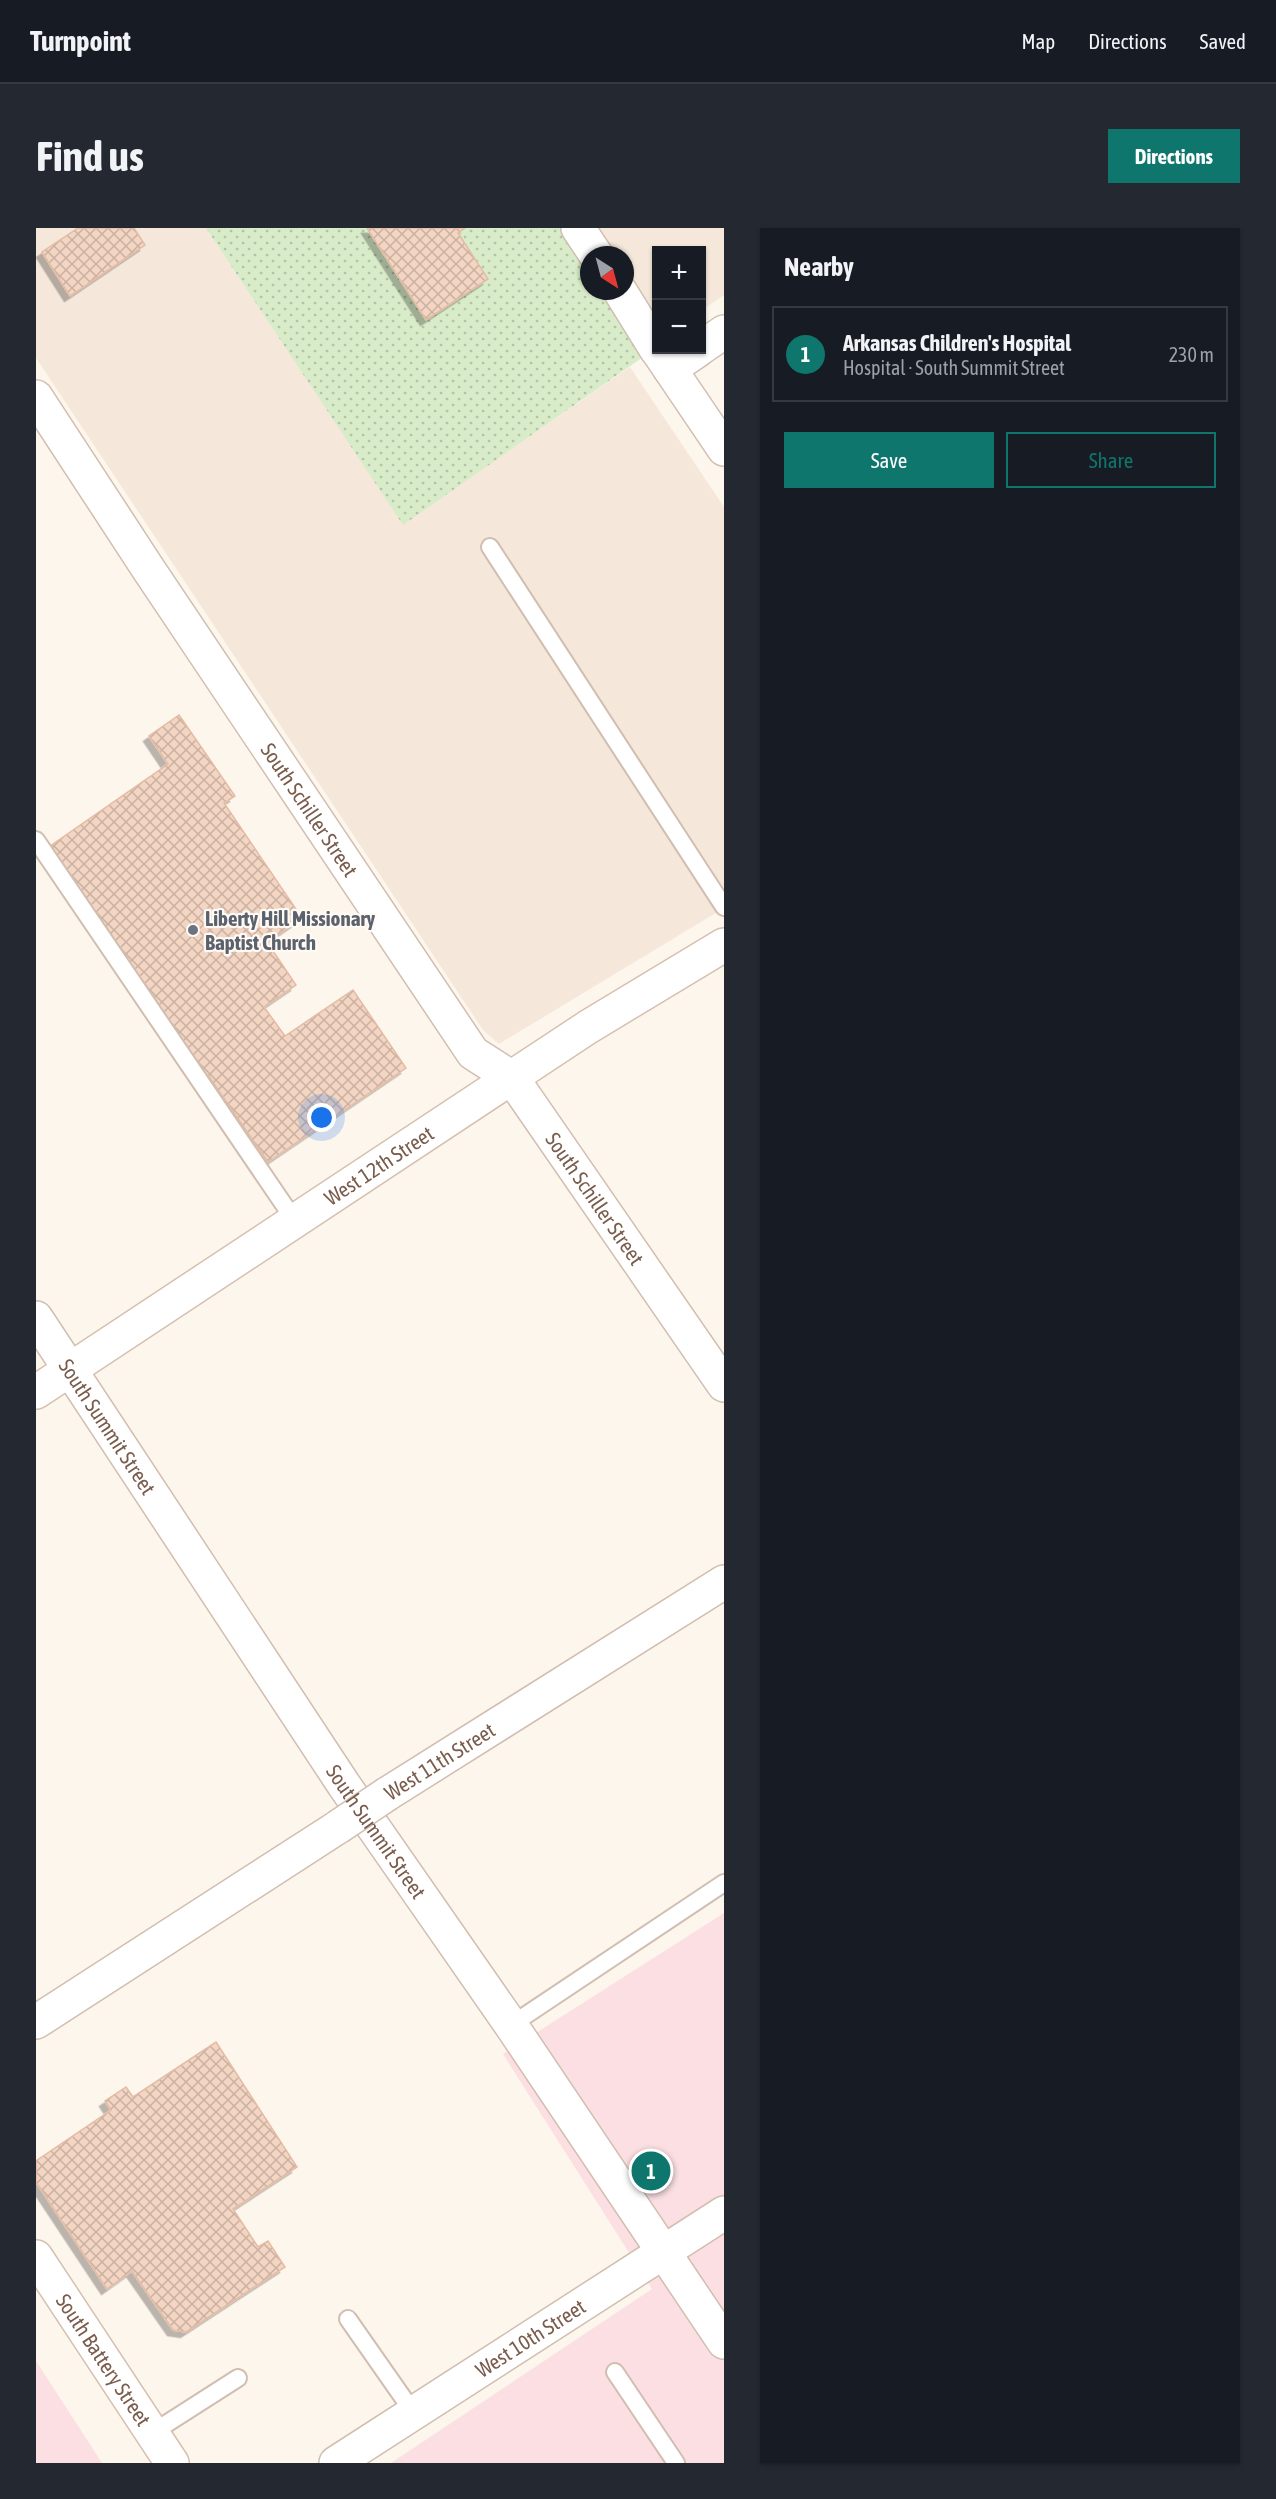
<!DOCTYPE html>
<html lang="en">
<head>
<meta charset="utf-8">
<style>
	:root { --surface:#171b24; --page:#242831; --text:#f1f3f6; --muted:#9ea1a6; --line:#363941; --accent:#0f766e }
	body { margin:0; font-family:"Asap Condensed",sans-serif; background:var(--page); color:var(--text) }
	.controls { position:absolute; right:18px; top:18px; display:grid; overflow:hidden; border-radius:0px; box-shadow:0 2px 4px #0004 }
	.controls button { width:54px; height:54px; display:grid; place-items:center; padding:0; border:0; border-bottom:2px solid var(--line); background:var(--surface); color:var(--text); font:30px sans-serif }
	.compass { position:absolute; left:544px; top:18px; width:54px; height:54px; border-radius:50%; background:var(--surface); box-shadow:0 2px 4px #0004; rotate:144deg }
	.you { position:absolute; left:286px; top:890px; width:21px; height:21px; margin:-15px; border:4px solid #fff; border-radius:50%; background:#1a73e8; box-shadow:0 0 0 9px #1a73e833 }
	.badge { display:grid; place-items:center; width:39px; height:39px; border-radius:50%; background:var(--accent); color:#fff; font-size:20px; font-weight:700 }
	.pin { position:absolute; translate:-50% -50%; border:3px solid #fff; box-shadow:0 2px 6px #0006 }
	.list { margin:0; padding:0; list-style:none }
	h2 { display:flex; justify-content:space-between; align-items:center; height:78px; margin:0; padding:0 24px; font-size:26px }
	h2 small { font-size:20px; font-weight:400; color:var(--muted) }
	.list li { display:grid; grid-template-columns:39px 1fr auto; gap:18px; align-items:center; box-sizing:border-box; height:96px; margin:0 12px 12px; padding:0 12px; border:2px solid var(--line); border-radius:0px }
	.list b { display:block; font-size:22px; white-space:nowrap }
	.list p { margin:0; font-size:20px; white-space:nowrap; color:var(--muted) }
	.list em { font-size:20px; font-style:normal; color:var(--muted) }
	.actions { display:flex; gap:12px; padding:18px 24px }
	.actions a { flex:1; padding:14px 0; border:2px solid var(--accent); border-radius:0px; text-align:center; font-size:21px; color:var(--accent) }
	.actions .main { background:var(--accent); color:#fff }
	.map { position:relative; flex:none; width:688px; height:2235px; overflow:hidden; border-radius:0px }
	header { display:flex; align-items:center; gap:36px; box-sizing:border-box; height:84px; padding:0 30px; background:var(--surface); border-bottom:2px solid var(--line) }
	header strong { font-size:28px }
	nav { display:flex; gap:33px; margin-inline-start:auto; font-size:21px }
	.intro { display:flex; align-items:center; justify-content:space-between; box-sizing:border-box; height:144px; padding:0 36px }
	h1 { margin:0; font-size:42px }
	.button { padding:15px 27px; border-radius:0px; background:var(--accent); color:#fff; font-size:21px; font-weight:700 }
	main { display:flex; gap:36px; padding:0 36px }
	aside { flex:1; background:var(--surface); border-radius:0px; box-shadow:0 2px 4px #0004 }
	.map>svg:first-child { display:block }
	.residential { fill:#f5e8da }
	.medical { fill:#fbdfe3 }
	.park { fill:url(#park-dots) }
	.building { fill:url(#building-cross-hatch); stroke:#e6bba3; stroke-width:1.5; filter:url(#shadow) }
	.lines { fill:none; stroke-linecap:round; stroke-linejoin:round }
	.lane-casing { stroke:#d1beb0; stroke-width:20 }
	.street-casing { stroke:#d1beb0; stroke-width:36 }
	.secondary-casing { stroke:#d6c0b0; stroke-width:36 }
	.lane { stroke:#fff; stroke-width:16 }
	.street { stroke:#fff; stroke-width:33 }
	.secondary { stroke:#fff; stroke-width:33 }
	.street-bridge-casing { stroke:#d1beb0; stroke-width:36; stroke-linecap:butt }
	.street-bridge { stroke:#fff; stroke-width:33 }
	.worship-dot { fill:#6b7280; stroke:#fffaf3; stroke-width:2 }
	.labels { text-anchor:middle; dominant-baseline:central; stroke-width:4.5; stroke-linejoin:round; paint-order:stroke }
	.street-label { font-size:21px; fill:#7a5c4d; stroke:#fffaf3 }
	.worship-label { font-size:21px; font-weight:bold; fill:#5b616d; stroke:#fffaf3; text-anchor:start }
</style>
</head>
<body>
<header>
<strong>Turnpoint</strong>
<nav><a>Map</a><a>Directions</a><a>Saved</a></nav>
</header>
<div class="intro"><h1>Find us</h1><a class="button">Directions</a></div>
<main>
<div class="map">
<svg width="688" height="2235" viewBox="0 0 688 2235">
	<defs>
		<pattern id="park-dots" width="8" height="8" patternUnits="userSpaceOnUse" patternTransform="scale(1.5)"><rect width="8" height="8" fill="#d8ecc9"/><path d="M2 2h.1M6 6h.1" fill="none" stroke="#b4c2a5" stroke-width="1.8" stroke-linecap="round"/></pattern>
		<pattern id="building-cross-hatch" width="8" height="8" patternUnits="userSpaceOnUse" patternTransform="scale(1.5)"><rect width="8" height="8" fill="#f3d5c3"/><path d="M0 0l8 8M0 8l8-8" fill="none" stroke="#cab0a1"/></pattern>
		<filter id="shadow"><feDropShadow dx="-5.5" dy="5.5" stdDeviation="0" flood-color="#0004"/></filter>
	</defs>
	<rect width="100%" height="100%" fill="#fdf6ec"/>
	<g class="residential">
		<path d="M0,0H170L367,296L594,139L688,279V680L463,816L447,802L0,130Z"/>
		<path d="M563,0H688V67L666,82V22H620V86L589,39V27H581Z"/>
	</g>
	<g class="medical">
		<path d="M688,1685V2235H355L616,2061L467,1826Z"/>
		<path d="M0,2133L66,2235H0Z"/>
	</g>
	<path class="park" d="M170,0H542L553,27V63H584L620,120L367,297Z"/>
	<g class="building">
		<path d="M42,0H98L109,17L34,68L6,24Z"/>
		<path d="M331,0H429L422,5L452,51L390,92Z"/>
		<path d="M143,487L199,568L188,575L266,690L231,714L260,757L228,779L249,808L317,762L370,840L232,934L172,847L168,850L10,621L132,536L113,508Z"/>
		<path d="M180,1814L261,1939L197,1981L222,2019L232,2013L249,2039L150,2104L137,2102L96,2043L71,2061L0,1954V1933L75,1882L69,1873L90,1859L97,1869Z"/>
	</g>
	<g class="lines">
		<g class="lane-casing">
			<g id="lane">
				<path d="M454,319L688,679"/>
				<path d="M0,612L259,993"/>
				<path d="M475,1797L688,1655"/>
				<path d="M312,2091L377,2184"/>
				<path d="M579,2144L640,2235"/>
				<path d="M116,2205L202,2150"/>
			</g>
		</g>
		<g class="street-casing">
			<g id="street">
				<path d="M542,0L560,27"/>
				<path d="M584,63L620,121"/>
				<path d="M666,119L688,104"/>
				<path d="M621,122L688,221"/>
				<path d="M634,141L662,122"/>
				<path id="s1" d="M0,169L113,342L437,825L476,850L688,1157"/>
				<path id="s2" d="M0,1090L308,1557L475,1797L688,2114"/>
				<path id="s3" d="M351,1566L688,1354"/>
				<path d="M0,1794L302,1599"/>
				<path id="s4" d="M300,2235L688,1985"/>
			</g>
		</g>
		<g class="secondary-casing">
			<g id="secondary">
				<path id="s5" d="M0,1164L552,799L688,717"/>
				<path id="s6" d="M0,2029L136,2235"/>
			</g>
		</g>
		<use href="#lane" class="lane"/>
		<use href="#street" class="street"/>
		<use href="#secondary" class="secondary"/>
		<g class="street-bridge-casing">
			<path id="street-bridge" d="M302,1599L351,1566"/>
		</g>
		<use href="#street-bridge" class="street-bridge"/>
	</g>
	<circle class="worship-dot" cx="157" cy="702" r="6"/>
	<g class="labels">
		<g class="street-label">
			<text stroke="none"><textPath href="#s1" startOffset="495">South Schiller Street</textPath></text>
			<text stroke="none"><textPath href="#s5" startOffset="411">West 12th Street</textPath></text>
			<text stroke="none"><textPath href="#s1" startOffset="981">South Schiller Street</textPath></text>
			<text stroke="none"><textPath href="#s2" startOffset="130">South Summit Street</textPath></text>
			<text stroke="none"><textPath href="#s3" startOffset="62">West 11th Street</textPath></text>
			<text stroke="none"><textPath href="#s2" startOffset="616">South Summit Street</textPath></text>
			<text stroke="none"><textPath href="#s4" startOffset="231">West 10th Street</textPath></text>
			<text stroke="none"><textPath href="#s6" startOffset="123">South Battery Street</textPath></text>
		</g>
		<g class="worship-label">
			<text x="169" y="690">Liberty Hill Missionary<tspan x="169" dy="24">Baptist Church</tspan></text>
		</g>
	</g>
</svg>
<div class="controls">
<button>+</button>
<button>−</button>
</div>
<svg class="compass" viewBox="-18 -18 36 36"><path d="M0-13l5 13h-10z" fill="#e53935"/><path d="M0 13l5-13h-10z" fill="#9ea1a6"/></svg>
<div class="you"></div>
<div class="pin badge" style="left:615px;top:1943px">1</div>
</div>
<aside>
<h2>Nearby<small></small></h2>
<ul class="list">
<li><span class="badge">1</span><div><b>Arkansas Children's Hospital</b><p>Hospital · South Summit Street</p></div><em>230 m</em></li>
</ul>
<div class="actions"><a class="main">Save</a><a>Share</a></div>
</aside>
</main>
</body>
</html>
